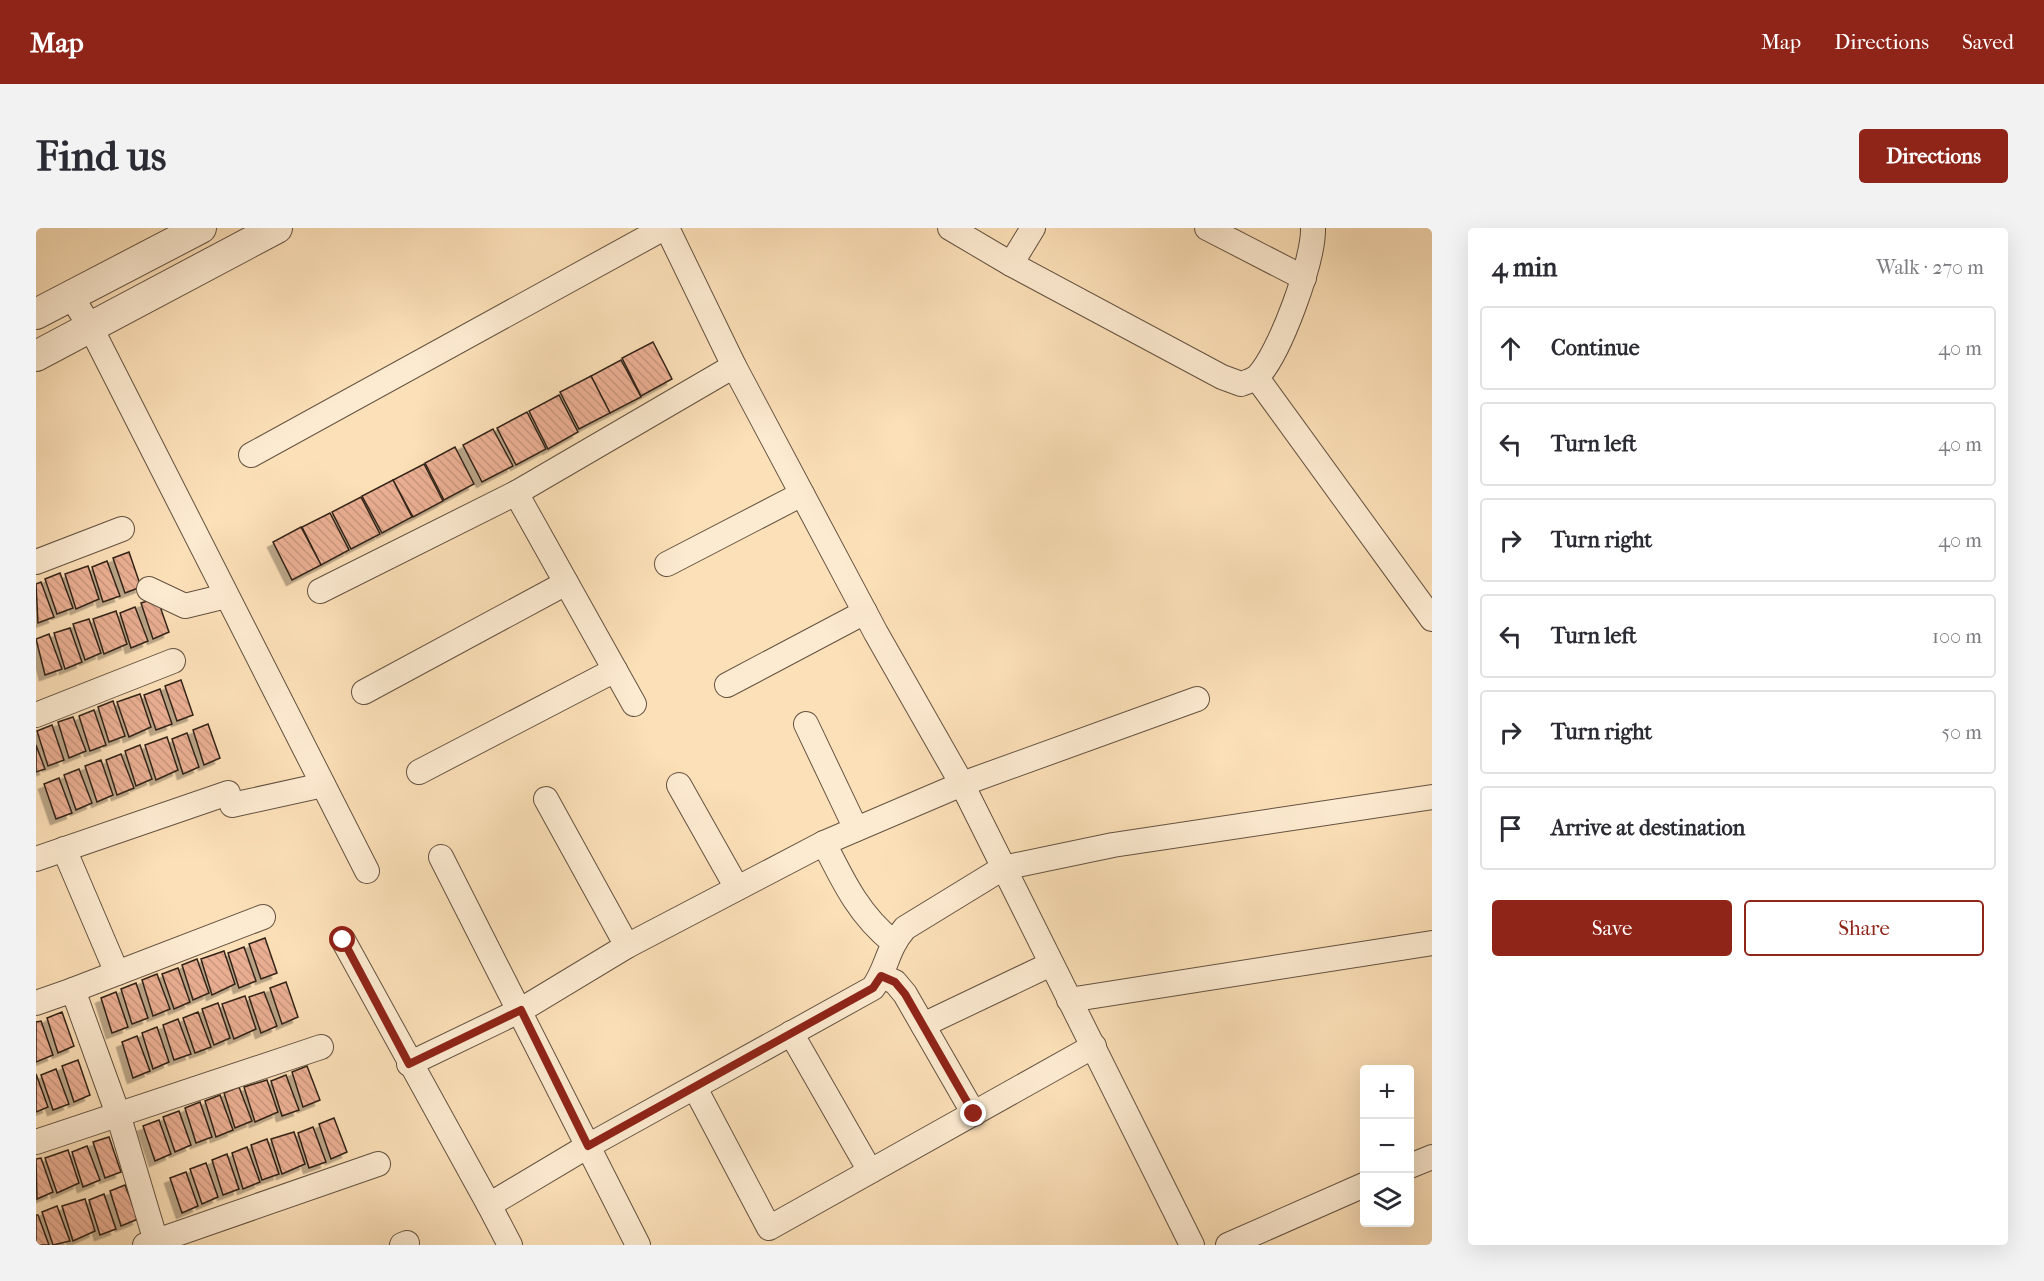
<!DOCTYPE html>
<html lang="en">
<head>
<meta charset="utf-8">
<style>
	:root { --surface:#fff; --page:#f2f2f3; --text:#2b2b33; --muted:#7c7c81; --line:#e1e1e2; --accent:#8f2418 }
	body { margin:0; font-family:"IM FELL French Canon",serif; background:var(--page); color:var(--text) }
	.controls { position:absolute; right:18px; bottom:18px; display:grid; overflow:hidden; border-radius:6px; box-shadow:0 6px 24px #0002 }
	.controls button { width:54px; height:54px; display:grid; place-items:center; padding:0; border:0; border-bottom:2px solid var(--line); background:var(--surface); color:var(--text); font:30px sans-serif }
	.stop { position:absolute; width:18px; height:18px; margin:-14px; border:4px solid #8f2418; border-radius:50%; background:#fff }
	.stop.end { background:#8f2418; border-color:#fff; box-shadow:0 2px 6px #0008 }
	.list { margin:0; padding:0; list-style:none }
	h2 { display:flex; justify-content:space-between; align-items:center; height:78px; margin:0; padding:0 24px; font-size:26px }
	h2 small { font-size:20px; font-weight:400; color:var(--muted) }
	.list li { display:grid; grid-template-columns:39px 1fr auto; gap:18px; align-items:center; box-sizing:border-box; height:84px; margin:0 12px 12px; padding:0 12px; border:2px solid var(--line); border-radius:6px }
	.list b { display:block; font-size:22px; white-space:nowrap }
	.list em { font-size:20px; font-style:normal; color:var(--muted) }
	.actions { display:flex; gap:12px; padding:18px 24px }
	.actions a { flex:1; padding:14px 0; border:2px solid var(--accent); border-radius:6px; text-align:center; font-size:21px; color:var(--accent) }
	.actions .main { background:var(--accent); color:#fff }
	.icon { flex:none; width:33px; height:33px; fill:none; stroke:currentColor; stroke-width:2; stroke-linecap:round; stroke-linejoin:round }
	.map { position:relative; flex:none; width:1396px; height:1017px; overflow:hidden; border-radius:6px }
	header { display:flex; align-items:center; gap:36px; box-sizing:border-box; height:84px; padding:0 30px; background:var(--accent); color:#fff }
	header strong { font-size:28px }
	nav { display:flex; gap:33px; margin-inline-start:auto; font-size:21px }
	.intro { display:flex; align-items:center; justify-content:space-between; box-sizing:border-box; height:144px; padding:0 36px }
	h1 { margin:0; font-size:42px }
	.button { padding:15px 27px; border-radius:6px; background:var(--accent); color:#fff; font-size:21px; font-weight:700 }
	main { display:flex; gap:36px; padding:0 36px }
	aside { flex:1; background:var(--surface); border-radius:6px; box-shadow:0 6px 24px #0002 }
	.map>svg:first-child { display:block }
	.building { fill:url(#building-back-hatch); stroke:#312319; stroke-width:1.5; filter:url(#shadow) }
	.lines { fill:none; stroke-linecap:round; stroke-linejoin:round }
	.minor-casing { stroke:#645241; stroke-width:26 }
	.tertiary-casing { stroke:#645241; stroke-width:32 }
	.minor { stroke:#fdebd1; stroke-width:24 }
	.tertiary { stroke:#fdebd1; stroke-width:30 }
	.route { stroke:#8f2418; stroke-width:8 }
</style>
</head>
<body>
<header>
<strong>Map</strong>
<nav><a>Map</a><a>Directions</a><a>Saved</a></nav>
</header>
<div class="intro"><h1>Find us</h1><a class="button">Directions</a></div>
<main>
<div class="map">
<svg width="1396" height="1017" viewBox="0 0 1396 1017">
	<defs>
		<pattern id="building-back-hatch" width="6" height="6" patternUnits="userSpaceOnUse" patternTransform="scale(1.5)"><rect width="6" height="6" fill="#ecb094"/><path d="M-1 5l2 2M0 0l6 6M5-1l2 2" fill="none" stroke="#cb977f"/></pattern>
		<filter id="shadow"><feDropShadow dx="-5.5" dy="5.5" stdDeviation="0" flood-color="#0004"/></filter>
	</defs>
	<rect width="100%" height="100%" fill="#fce0b8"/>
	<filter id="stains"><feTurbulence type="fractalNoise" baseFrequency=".00333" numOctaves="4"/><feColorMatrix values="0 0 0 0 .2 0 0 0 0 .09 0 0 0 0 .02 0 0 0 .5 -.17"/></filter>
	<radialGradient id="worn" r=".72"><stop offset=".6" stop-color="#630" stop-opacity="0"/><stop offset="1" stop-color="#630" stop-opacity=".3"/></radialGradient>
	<g class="building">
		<path d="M617,114L636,151L605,168L586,130Z"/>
		<path d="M585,132L605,169L574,185L555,148Z"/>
		<path d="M555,148L574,185L543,201L524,164Z"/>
		<path d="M523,167L542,204L512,221L493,183Z"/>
		<path d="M491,184L510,221L480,237L461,200Z"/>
		<path d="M457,201L477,238L446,254L427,217Z"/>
		<path d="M419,219L438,256L408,272L389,235Z"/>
		<path d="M388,236L407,273L377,289L357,252Z"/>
		<path d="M357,252L376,289L346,305L326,268Z"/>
		<path d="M325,269L344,306L315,321L296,284Z"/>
		<path d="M294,285L313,322L285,337L266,299Z"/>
		<path d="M265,299L285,337L256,352L237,314Z"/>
		<path d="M93,324L105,359L89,365L77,330Z"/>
		<path d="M71,333L84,368L67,374L56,339Z"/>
		<path d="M52,338L63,371L40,381L29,346Z"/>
		<path d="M24,345L37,380L21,386L9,351Z"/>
		<path d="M5,354L18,389L2,395L0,356Z"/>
		<path d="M121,370L133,404L117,411L105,375Z"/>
		<path d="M99,379L112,413L95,420L84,385Z"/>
		<path d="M80,383L91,416L68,426L57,391Z"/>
		<path d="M53,391L65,425L49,432L37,396Z"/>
		<path d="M34,400L46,434L29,441L18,405Z"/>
		<path d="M13,406L26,441L9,447L0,411Z"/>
		<path d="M145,452L157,487L141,493L129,458Z"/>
		<path d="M124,461L136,496L120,502L108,467Z"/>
		<path d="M104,466L115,499L93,509L81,474Z"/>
		<path d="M77,473L89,508L73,514L62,479Z"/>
		<path d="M58,482L70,517L54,523L43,488Z"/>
		<path d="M37,489L50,523L33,530L22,494Z"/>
		<path d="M172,496L184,530L168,537L157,502Z"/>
		<path d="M16,497L28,532L12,538L1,503Z"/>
		<path d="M151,505L163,539L147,546L136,511Z"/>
		<path d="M131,509L142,542L120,552L109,517Z"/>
		<path d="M0,517L9,541L0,544Z"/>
		<path d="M104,517L116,551L100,558L89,523Z"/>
		<path d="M85,526L98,560L81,567L70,532Z"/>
		<path d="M65,532L77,567L61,574L49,538Z"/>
		<path d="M43,541L56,575L40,582L28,547Z"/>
		<path d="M23,550L36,585L20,591L8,556Z"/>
		<path d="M229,710L241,745L225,751L213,716Z"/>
		<path d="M208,719L220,753L203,760L192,725Z"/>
		<path d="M188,723L199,756L176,767L165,731Z"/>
		<path d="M161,731L173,765L157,772L146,737Z"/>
		<path d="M142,740L154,774L138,781L126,746Z"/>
		<path d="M121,746L134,781L117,788L106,752Z"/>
		<path d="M250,754L262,789L246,796L234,760Z"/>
		<path d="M100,755L112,790L96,796L85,761Z"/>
		<path d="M80,764L92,799L76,805L65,770Z"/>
		<path d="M228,764L241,798L225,805L213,769Z"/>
		<path d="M209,768L220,801L198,811L186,776Z"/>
		<path d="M182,775L194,810L178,817L166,781Z"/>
		<path d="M26,784L38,818L22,825L11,790Z"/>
		<path d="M162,784L175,819L159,825L147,790Z"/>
		<path d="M142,791L155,826L138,832L127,797Z"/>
		<path d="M5,793L17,827L0,834V794Z"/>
		<path d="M121,799L133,834L117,841L106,805Z"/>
		<path d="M101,808L114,843L97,850L86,814Z"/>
		<path d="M42,832L54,867L38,874L26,838Z"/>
		<path d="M271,838L284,872L267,879L256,844Z"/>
		<path d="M20,841L33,876L17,882L5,847Z"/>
		<path d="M0,846L12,879L0,884Z"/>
		<path d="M250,847L263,882L246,888L235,853Z"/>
		<path d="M231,852L242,884L219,894L208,859Z"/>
		<path d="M203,859L216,893L199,900L188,865Z"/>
		<path d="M184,867L197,902L180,909L169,873Z"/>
		<path d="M164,874L176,909L160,915L149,880Z"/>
		<path d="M143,883L155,917L139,924L127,889Z"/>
		<path d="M298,890L311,924L295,931L283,896Z"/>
		<path d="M123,892L135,926L119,933L107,898Z"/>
		<path d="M277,899L290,934L273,940L262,905Z"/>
		<path d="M258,904L269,936L246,946L235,911Z"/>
		<path d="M73,909L85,944L69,950L57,914Z"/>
		<path d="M231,911L243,946L226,952L215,917Z"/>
		<path d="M51,918L64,952L47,959L36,924Z"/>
		<path d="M211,919L224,954L207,961L196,925Z"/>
		<path d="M32,922L43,955L21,965L9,930Z"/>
		<path d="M191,926L203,961L187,967L176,932Z"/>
		<path d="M5,930L17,964L1,971L0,931Z"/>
		<path d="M170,935L182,969L166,976L154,941Z"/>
		<path d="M150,944L162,978L146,985L134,950Z"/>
		<path d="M89,957L102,991L85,998L74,963Z"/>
		<path d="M68,966L80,1001L64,1007L53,972Z"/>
		<path d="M49,971L59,1003L37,1013L26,978Z"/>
		<path d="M21,978L34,1013L17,1017L6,984Z"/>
		<path d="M0,987H2L13,1017H0Z"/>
	</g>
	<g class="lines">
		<g class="minor-casing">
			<g id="minor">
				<path d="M631,0L698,138L840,405L926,556L1156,1017"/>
				<path d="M914,0L975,36L1186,149L1205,156C1211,154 1218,152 1222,148C1244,125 1278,32 1277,0"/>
				<path d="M1171,0L1268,50"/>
				<path d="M975,36L997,0"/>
				<path d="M35,68L55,100L331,643"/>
				<path d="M1221,150L1396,391"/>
				<path d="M215,227L628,0"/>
				<path d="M0,334L86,301"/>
				<path d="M631,336L766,266"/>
				<path d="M113,361L149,378L190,368"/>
				<path d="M284,363L480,265"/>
				<path d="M579,442L598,476"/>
				<path d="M691,457L829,384"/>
				<path d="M328,464L530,355"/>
				<path d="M0,487L137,433"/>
				<path d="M770,496L820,601"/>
				<path d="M383,544L579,442L480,265L698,138"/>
				<path d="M643,557L701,660"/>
				<path d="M510,571L591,718"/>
				<path d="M196,577L287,557"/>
				<path d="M788,615C807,653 823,687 857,714"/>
				<path d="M28,621L81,745"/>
				<path d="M405,629L602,1017"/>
				<path d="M0,631L192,565"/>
				<path d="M307,712L453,977L552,918L837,760C852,739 850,722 869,700L967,640L1077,617L1396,569"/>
				<path d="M845,748L859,754L869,766L938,886"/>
				<path d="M37,762L227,689"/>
				<path d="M1033,772L1396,715"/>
				<path d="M0,775L37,762L82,886L121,1017"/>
				<path d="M887,797L1015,736"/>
				<path d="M755,805L834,943"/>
				<path d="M373,836L485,782L591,718L788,615L926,556L1161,471"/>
				<path d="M659,860L733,1000L1058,818"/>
				<path d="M0,914L285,819"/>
				<path d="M1374,938L1396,929"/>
				<path d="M453,977L474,1017"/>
				<path d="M109,1017L342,936"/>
				<path d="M366,1017L371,1015"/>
				<path d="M1192,1017L1328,957"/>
			</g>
		</g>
		<g class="tertiary-casing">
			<g id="tertiary">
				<path d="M0,86L165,0"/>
				<path d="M0,128L241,0"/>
			</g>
		</g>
		<use href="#minor" class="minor"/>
		<use href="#tertiary" class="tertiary"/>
	</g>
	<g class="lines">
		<path class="route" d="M307,712L373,836L485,782L552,918L837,760L845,748L859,754L869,766L938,886"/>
	</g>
	<rect width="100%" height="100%" filter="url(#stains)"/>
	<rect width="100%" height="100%" fill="url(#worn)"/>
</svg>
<div class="controls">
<button>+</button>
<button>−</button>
<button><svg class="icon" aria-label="layers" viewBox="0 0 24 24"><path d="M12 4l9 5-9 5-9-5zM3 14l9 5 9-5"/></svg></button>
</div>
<div class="stop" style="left:307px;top:712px"></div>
<div class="stop end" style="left:938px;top:886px"></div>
</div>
<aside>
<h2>4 min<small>Walk · 270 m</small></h2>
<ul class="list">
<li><svg class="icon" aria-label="ahead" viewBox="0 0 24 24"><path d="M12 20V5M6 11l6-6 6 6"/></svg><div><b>Continue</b></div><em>40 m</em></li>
<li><svg class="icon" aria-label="left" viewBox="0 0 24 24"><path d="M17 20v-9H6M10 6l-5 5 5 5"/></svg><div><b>Turn left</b></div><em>40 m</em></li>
<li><svg class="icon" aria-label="right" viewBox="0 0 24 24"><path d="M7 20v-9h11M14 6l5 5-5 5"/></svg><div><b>Turn right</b></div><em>40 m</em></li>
<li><svg class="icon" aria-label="left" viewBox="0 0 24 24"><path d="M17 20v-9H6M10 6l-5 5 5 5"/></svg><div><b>Turn left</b></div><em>100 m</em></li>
<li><svg class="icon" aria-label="right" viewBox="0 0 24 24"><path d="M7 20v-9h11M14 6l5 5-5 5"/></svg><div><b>Turn right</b></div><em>50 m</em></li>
<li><svg class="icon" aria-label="arrive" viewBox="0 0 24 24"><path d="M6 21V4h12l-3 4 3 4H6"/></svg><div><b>Arrive at destination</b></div></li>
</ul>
<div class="actions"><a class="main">Save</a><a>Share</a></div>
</aside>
</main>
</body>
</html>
